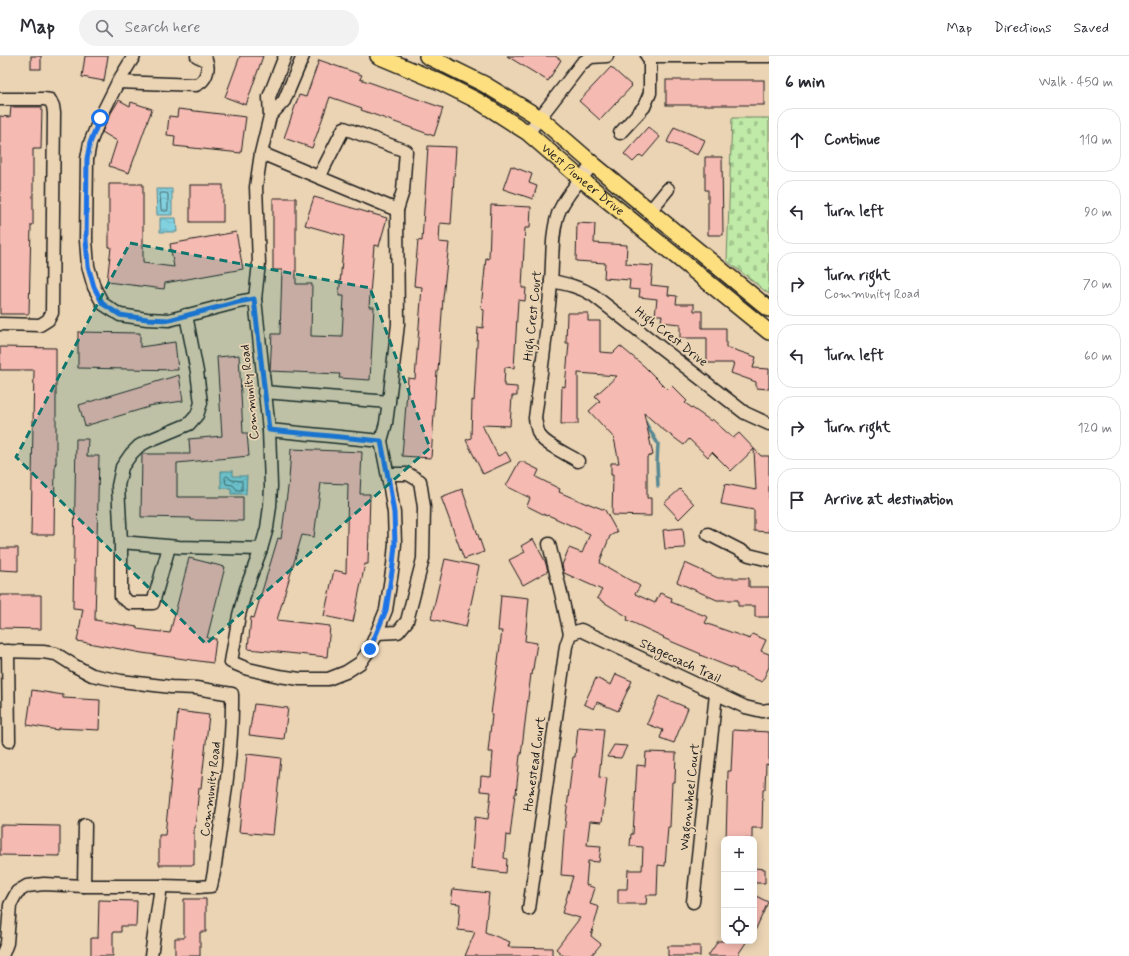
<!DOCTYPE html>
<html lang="en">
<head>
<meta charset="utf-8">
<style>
	:root { --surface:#fff; --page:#f2f2f3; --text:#2b2b33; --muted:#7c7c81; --line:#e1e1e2 }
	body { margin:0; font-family:Mynerve,sans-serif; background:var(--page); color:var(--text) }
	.controls { position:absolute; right:12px; bottom:12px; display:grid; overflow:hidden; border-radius:8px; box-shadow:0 2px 10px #0003 }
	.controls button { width:36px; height:36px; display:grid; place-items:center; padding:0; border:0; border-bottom:1px solid var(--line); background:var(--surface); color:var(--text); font:20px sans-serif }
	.stop { position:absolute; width:12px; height:12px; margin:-9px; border:3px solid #1a73e8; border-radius:50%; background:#fff }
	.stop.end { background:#1a73e8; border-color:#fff; box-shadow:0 1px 4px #0008 }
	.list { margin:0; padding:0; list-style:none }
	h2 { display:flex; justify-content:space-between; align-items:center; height:52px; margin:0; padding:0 16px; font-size:17px }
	h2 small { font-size:13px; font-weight:400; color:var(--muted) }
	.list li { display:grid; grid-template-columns:26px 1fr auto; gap:12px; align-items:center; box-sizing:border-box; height:64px; margin:0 8px 8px; padding:0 8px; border:1px solid var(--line); border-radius:16px }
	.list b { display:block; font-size:15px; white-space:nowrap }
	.list p { margin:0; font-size:13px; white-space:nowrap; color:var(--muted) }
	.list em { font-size:13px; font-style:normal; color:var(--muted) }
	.icon { flex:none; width:22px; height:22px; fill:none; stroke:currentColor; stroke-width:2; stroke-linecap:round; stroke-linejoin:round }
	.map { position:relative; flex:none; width:769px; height:900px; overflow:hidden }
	header { display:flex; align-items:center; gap:24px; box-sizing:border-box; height:56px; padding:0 20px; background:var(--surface); border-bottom:1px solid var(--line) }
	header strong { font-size:19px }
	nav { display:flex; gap:22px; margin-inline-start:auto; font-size:14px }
	.search { width:280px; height:36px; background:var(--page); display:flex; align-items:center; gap:10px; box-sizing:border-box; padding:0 14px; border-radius:22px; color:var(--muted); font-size:15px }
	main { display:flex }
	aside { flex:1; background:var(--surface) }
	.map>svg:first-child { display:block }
	.cemetery { fill:url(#cemetery-stones); stroke:#6e8362 }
	.water { fill:url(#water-waves); stroke:#598992 }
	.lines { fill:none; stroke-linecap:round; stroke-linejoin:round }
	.shore { stroke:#45646a; stroke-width:1 }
	.stream { stroke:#598992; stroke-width:3.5 }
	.building { fill:#f5bab1; stroke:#1c1c1c }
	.minor-casing { stroke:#1c1c1c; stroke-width:15 }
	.major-casing { stroke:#1c1c1c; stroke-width:18 }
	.minor { stroke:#ebd4b4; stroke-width:12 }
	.major { stroke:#fedf80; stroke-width:15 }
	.route { stroke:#1a73e8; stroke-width:5 }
	.marked { fill:#0f766e; fill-opacity:0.2; stroke:#0f766e; stroke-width:3; stroke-dasharray:8 5; stroke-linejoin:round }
	.labels { text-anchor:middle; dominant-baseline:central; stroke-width:3.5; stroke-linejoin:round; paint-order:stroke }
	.street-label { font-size:13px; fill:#1c1c1c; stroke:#ebd4b4 }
</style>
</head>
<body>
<header>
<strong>Map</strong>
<div class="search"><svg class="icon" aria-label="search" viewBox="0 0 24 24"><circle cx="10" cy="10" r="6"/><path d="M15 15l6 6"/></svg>Search here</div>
<nav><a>Map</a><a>Directions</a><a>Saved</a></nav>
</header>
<main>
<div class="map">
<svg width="769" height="900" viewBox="0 0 769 900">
	<defs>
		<pattern id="cemetery-stones" width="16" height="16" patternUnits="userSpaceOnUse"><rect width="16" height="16" fill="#bfeaa7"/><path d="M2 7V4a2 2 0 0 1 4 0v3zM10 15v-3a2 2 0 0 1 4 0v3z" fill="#a4c88f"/></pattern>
		<pattern id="water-waves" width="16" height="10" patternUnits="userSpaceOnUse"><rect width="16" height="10" fill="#82d1e0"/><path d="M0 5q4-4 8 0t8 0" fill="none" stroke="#70b3c0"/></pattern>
	</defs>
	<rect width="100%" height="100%" fill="#ebd4b4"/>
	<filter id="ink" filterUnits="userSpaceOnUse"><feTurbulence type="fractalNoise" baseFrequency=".025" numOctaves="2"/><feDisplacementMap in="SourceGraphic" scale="8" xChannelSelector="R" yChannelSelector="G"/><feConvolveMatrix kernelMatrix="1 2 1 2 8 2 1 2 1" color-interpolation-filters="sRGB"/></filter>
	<g filter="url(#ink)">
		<path class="cemetery" d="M732,62H769V238L727,205Z"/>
		<g class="water">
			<path d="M156,133H172V159H157Z"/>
			<path d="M160,162H176L177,176H160Z"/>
			<path d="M221,415H233V420H247L246,438H231V432H221Z"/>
		</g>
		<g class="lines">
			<g class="shore">
				<path d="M161,137H166L168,138V153L167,155H162L161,153L160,139Z"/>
				<path d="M227,420L232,424L242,425V434H237L233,429L226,428L225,422Z"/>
			</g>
			<path class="stream" d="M645,366L658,388L657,407L658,430"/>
		</g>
		<g class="building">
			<rect x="31" y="0" width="10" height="13"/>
			<path d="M85,0H108L104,25L82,21Z"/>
			<path d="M240,0H263L246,49L225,41Z"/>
			<path d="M507,0H555L561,4L548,25Z"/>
			<path d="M319,4L362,19L360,23L443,52L434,80L361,54L362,52L330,41L312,92L284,82L299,39L306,41Z"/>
			<path d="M611,11L632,30L600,64L579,45Z"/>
			<rect x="666" y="24" width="98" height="25"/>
			<path d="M119,44L130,50L131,46L152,53L129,117L109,110L117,85L102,76L111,57Z"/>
			<path d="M11,51H42L41,93H33V169H31L29,258H0V60L10,61Z"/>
			<path d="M178,53L246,61L241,97L174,90L175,80L167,79L169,60L177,61Z"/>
			<path d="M648,71L660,81L643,101L640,99L633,106L624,98Z"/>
			<path d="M674,71L705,84L698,99L667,86Z"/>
			<path d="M428,90L456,91L451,168L440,167L439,186L449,187L443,242L438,315H437L431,402L402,400L408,322L415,323L422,231L414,230L418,184L422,185Z"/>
			<path d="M705,101H722L723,179H708V134H705Z"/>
			<path d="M511,110L532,118L529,127L537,130L533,143L503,133Z"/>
			<path d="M109,128H143V207L174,211L170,188L236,176L243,213L165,227L164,233L107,226L111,191H109Z"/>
			<rect x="190" y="129" width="33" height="37"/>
			<path d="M314,141L387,162L379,190L374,189L369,251H374L370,324L339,322L340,318L270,315L272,278H280L282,214H273V142H296V228H312L311,280L342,281L344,240H339L344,180L305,169Z"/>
			<path d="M491,149L531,151L530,172H525L522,232H526L525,245L518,244L514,312L505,311L504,330L517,331V340H512L510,370L482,369L498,400L506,396L511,405L483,418L466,384L471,382L472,344L474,345L478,271L483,272L484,254L481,253L486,202L489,203Z"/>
			<path d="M577,167L595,168L594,187L627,189L626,208L653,210L651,229L669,231L668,239L677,240L676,248H694V255H702V272H726V291L756,301L753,312L769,313V333L756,332V326L731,317L734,307H707V282H680V268L661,266L662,259H655L657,243L639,241L640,234L629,233L630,224L604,222L605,207L576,205Z"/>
			<path d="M567,257H588V265H600V296L613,297L620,290L644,310L668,334L672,330L687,345L685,347L711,365L712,363L733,382L739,377L761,400H769V476L754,475V454L721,448L725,428L756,434L754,393L731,415L712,396L708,401L689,383L684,389L661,372L644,357L653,399L647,401V442H651V460L612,459L613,419H611V407H619L614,382L589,355L600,345L595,340L617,320L578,317V368H561L562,330L565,331L569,287H566Z"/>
			<path d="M78,276L140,277V291L175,286L178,314L78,312Z"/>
			<path d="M0,291L56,292V408L55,407L54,479H31L34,314H0Z"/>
			<path d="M239,299L243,377H247L249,400L177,407V441H243V465L191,464V462L141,461L142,398H190L189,383L222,380L217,301Z"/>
			<path d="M179,319L183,345L148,350L149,351L85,370L79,349Z"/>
			<path d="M76,383H88L87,400H99L95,564L137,571V573L170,577L189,502L225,511L207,582L216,583L213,607L142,597L77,585L83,553L73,552Z"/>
			<path d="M291,393L362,396L360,438H370L368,508H365L353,566L324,560L334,514L346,517L348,428L321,427L314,481L302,479L277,564L330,570L327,601L248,593L251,561L254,562L278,482L281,483L289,424Z"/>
			<path d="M519,406H523L539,414L536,421L560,433L559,436L587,448V447L605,454L617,476L610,480L600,505H601L600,507L640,530L635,538L655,547L660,537L672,542L671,546L708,561L705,567L750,583L752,578L766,584L761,595L769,598V611L762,626L736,615L737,614L700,599L701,598L663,582L664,581L627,564L628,561L597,542L602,534L564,517L562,509L569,492L582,497L590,478L548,459L547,460L527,450L530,442L506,430Z"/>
			<path d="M462,433L484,496L464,503L441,441Z"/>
			<path d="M680,433L694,448L679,463L664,447Z"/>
			<path d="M683,472L685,492L665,493L663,474Z"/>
			<path d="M533,483L545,505L548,515L523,529L509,504L525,496L521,490Z"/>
			<path d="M0,492H18V515L0,514Z"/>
			<path d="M445,503L479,510L466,571L431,563Z"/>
			<path d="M685,507L718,522H749V531H769V561H755V550H738V544H717L677,526Z"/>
			<path d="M0,539H41V573L0,572Z"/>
			<path d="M501,539L529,542L525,585L537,587L532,619L531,618L521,699H520L516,738H515L510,780L506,779L504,802L507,803L506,817L471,813L475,761L488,763L491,736L480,735L481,720L491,721L493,696H488L492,659L491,658L502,575H498Z"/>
			<path d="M616,618L632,625L618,655L597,646L594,653L584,648L596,622L611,629Z"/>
			<path d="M32,634L63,639V642L100,644L99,674L58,672V674L27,669Z"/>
			<path d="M659,640L688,652L674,687L660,682L663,674L647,668Z"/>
			<path d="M254,648L288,652L284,683L249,679Z"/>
			<path d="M178,655L209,659L201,732H199L195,772H194V809H159V779H165Z"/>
			<path d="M578,671L604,673L599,721L607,722L602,766L590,765L587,789L601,790L599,806L588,805L586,829L595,832L590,848L599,851L591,880L601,888L591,900H564L556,893L580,862L562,857L573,820L561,819L564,777L573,701H575Z"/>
			<path d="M733,674L769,676V709L766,708L765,733H763L762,772H752V783H726L728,715H731Z"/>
			<path d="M614,689L627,690L621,702L607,701Z"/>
			<path d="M646,696L676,697L675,726H672L670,771H668L665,810L658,809L657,839H647L646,848H618V833H627L628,814H642L643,791L630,790L631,778H633L637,709L645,710Z"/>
			<path d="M247,698L281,702L273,779L239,776Z"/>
			<path d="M0,769L60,770V800L0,799Z"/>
			<path d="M754,812L765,813V827H754Z"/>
			<path d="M453,833L489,837L485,876L510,886L508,891L552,892V900H465L475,876L458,874L460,848L451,847Z"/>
			<path d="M754,839L768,846L754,877Z"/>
			<path d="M184,843H206V876H200V900H175V882H184Z"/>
			<path d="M99,844L137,845L136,870H121V876H113V900H91V882H98Z"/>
			<path d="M718,885H747L737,900H708Z"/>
			<rect x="668" y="890" width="32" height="10"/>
		</g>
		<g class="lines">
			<g class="minor-casing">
				<g id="minor">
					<path d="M134,0L118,26L100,62L90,87L87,103L86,184L88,210L94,231L103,248L120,259L147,263L169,264L238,246L255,243"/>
					<path d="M647,0H769"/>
					<path d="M118,26L196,29C206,25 210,13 206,4L197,0"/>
					<path d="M0,43H44L50,44L53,50L54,57L52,257L48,264L40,269L0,268"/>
					<path d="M270,60L284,45L303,0"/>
					<path d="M528,77L582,7L591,1L607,0"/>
					<path d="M620,77L644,51L650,37V0"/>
					<path d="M261,97L397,154L398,268L390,337L386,367L381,385L389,426L394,457L395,487L393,509L386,554L370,593L360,607L346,616L328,623H300L279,620L248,613L231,606L239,559L246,533L261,493L267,472L270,450L271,430L269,374L255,243L259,207L256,131L261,97L270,60L269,41L285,0"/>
					<path d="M319,121L344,72L406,95L403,135L397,154"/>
					<path d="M650,155L668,133"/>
					<path d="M551,225C567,228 580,231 593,239L745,357L769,368"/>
					<path d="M186,259L197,316L201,347L197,359L189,368L148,385L139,390L131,398L122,411L118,430L121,486L179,491L261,493"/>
					<path d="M264,336L389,346"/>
					<path d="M269,374L381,385"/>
					<path d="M578,405C569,399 546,389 540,380C537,375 536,368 535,362C541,316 548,271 551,225C553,203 551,179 558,158C565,140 581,123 593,108"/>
					<path d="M708,478L749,499L769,504"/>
					<path d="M121,486V541L130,547H153L169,491"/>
					<path d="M549,488L561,537L570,578"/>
					<path d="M377,577L398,576L407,565L423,503L424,451L420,425L408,418H388"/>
					<path d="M0,595L43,596L56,598L75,610L92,619L121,625L171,631L196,632L232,638C233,698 222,757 214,816L211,830L198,831L161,830H84L44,828L27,830L17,836L10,849L7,887L2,900"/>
					<path d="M8,595L9,685"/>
					<path d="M84,830L85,769"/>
					<path d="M693,846L716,638"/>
					<path d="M529,853L566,590L570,578L581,574L745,651L762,655L769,654"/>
					<path d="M151,900L161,830"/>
				</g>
			</g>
			<g class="major-casing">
				<g id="major">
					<path id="s1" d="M378,0L440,26L478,45L528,77L581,123L769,276"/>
					<path d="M427,0L484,28L540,62L593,108L769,253"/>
				</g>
			</g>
			<use href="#minor" class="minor"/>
			<use href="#major" class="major"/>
		</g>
	</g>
	<g class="lines" filter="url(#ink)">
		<path class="route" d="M100,62L90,87L87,103L86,184L88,210L94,231L103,248L120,259L147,263L169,264L238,246L254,243L269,374L381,385L389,426L394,457L395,488L393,509L386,554L370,593"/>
	</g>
	<path class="marked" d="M130,187L370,232L430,392L206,588L16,401Z"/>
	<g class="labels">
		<g class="street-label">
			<text stroke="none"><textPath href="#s1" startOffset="241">West Pioneer Drive</textPath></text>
			<text transform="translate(533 260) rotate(-84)">High Crest Court</text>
			<text transform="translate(671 281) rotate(38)">High Crest Drive</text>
			<text transform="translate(250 336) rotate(-96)">Community Road</text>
			<text transform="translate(680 605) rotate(25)">Stagecoach Trail</text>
			<text transform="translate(535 708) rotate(-82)">Homestead Court</text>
			<text transform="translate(211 733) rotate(-83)">Community Road</text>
			<text transform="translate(690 741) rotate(-84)">Wagonwheel Court</text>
		</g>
	</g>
</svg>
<div class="controls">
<button>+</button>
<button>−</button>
<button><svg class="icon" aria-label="locate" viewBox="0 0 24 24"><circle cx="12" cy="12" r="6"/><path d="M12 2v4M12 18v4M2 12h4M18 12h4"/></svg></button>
</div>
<div class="stop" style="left:100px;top:62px"></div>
<div class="stop end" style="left:370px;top:593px"></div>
</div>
<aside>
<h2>6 min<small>Walk · 450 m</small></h2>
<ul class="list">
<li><svg class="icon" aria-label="ahead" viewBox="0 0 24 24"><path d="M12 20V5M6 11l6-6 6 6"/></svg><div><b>Continue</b></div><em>110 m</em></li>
<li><svg class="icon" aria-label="left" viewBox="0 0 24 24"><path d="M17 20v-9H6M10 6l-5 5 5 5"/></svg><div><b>Turn left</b></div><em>90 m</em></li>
<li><svg class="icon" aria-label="right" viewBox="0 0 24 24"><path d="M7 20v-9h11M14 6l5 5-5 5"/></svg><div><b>Turn right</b><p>Community Road</p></div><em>70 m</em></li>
<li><svg class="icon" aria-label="left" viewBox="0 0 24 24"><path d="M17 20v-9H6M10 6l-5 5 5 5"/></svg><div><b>Turn left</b></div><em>60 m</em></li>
<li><svg class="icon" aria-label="right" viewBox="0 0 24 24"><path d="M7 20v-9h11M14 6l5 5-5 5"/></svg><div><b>Turn right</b></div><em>120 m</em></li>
<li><svg class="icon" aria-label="arrive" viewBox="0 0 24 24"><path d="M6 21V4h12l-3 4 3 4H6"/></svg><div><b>Arrive at destination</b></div></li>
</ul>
</aside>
</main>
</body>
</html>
